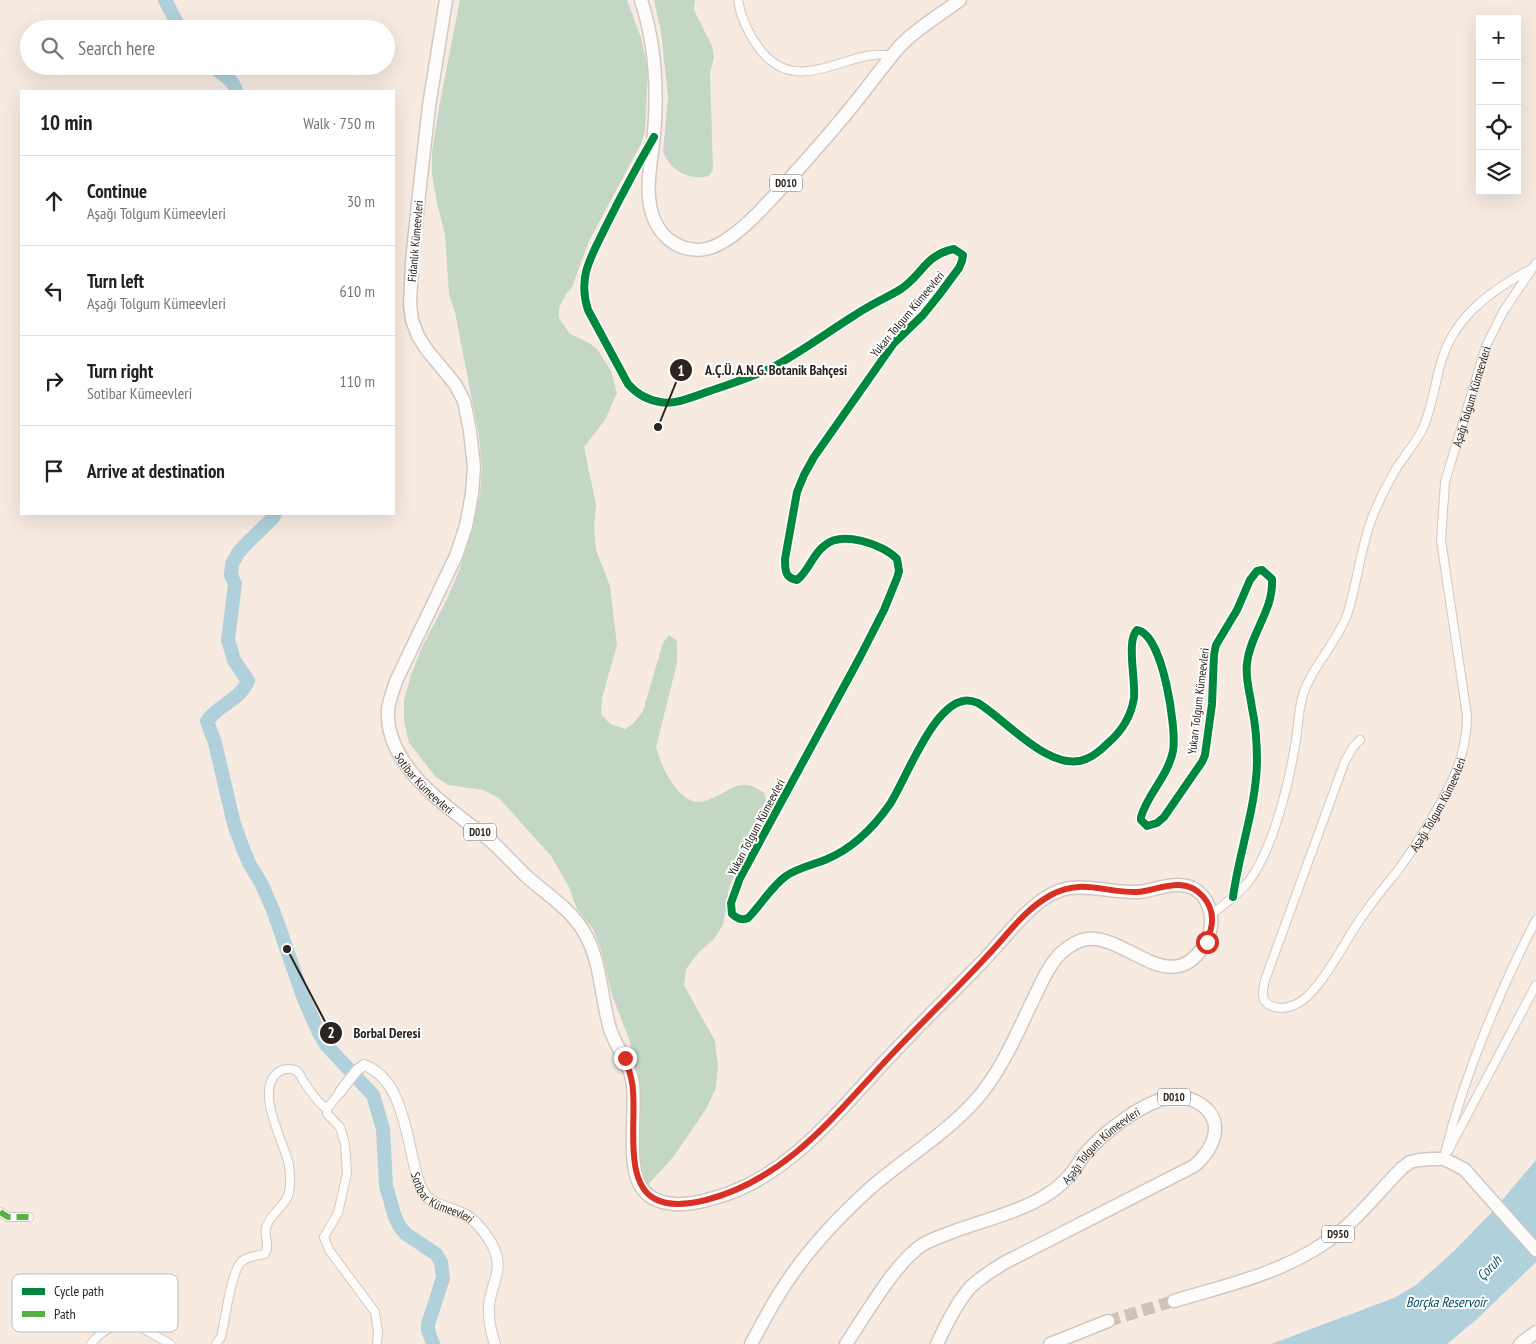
<!DOCTYPE html>
<html lang="en">
<head>
<meta charset="utf-8">
<style>
	:root { --surface:#fff; --page:#f6f6f6; --text:#202124; --muted:#757577; --line:#e0e0e0 }
	body { margin:0; font-family:"PT Sans Narrow",sans-serif; background:var(--page); color:var(--text) }
	.controls { position:absolute; right:15px; top:15px; display:grid; overflow:hidden; border-radius:0px; box-shadow:0 5px 20px #0002 }
	.controls button { width:45px; height:45px; display:grid; place-items:center; padding:0; border:0; border-bottom:1px solid var(--line); background:var(--surface); color:var(--text); font:25px sans-serif }
	.stop { position:absolute; width:15px; height:15px; margin:-11px; border:4px solid #d93025; border-radius:50%; background:#fff }
	.stop.end { background:#d93025; border-color:#fff; box-shadow:0 1px 5px #0008 }
	.list { margin:0; padding:0; list-style:none }
	h2 { display:flex; justify-content:space-between; align-items:center; height:65px; margin:0; padding:0 20px; font-size:21px }
	h2 small { font-size:16px; font-weight:400; color:var(--muted) }
	.list li { display:grid; grid-template-columns:32px 1fr auto; gap:15px; align-items:center; box-sizing:border-box; height:90px; padding:0 20px; border-top:1px solid var(--line) }
	.list b { display:block; font-size:19px; white-space:nowrap }
	.list p { margin:0; font-size:16px; white-space:nowrap; color:var(--muted) }
	.list em { font-size:16px; font-style:normal; color:var(--muted) }
	.icon { flex:none; width:28px; height:28px; fill:none; stroke:currentColor; stroke-width:2; stroke-linecap:round; stroke-linejoin:round }
	.map { position:relative; flex:none; width:1536px; height:1344px; overflow:hidden }
	.search { position:absolute; background:var(--surface); box-shadow:0 5px 20px #0002; left:20px; top:20px; width:375px; height:55px; display:flex; align-items:center; gap:12px; box-sizing:border-box; padding:0 18px; border-radius:28px; color:var(--muted); font-size:19px }
	.panel { position:absolute; background:var(--surface); box-shadow:0 5px 20px #0002; left:20px; top:90px; width:375px; height:425px; border-radius:0px }
	.map>svg:first-child { display:block }
	.forest { fill:#c4d7c4 }
	.water { fill:#b0d0db }
	.lines { fill:none; stroke-linecap:round; stroke-linejoin:round }
	.river { stroke:#b0d0db; stroke-width:14 }
	.primary-tunnel { stroke:#cec2ba; stroke-width:12; stroke-dasharray:12 6; stroke-linecap:butt }
	.minor-casing { stroke:#d2c8c1; stroke-width:10 }
	.tertiary-casing { stroke:#d2c8c1; stroke-width:12 }
	.primary-casing { stroke:#d2c8c1; stroke-width:15 }
	.minor { stroke:#fefcfa; stroke-width:8 }
	.tertiary { stroke:#fefcfa; stroke-width:10 }
	.primary { stroke:#fefcfa; stroke-width:12 }
	.quiet { stroke:#56b245; stroke-width:6; stroke-dasharray:12 6; stroke-linecap:butt }
	.cycleway-casing { stroke:#fff; stroke-width:11 }
	.cycleway { stroke:#00873e; stroke-width:8 }
	.route { stroke:#d93025; stroke-width:6 }
	.labels { text-anchor:middle; dominant-baseline:central; stroke-width:4; stroke-linejoin:round; paint-order:stroke }
	.shield { fill:#fff; stroke:#6b6662; stroke-width:1 }
	.shield-label { font-size:11px; font-weight:bold; fill:#2c241e }
	.street-label { font-size:12px; fill:#2c241e; stroke:#fff }
	.water-label { font-size:14px; font-style:italic; fill:#014e61; stroke:#fff }
	.key { fill:#fff; stroke:#c0bdbc; stroke-width:1 }
	.key-label { font-size:14px; fill:#2c241e }
	.leader { fill:none; stroke:#2c241e; stroke-width:2 }
	.callout-dot { fill:#2c241e; stroke:#fff; stroke-width:2 }
	.mark-label { font-size:15px; text-anchor:middle; font-weight:bold; fill:#fff }
	.callout-label { font-size:14px; text-anchor:middle; font-weight:bold; fill:#2c241e; stroke:#fff; stroke-width:4; stroke-linejoin:round; paint-order:stroke }
</style>
</head>
<body>
<div class="map">
<svg width="1536" height="1344" viewBox="0 0 1536 1344">
	<rect width="100%" height="100%" fill="#f7eae1"/>
	<g class="forest">
		<path d="M460,0H627L641,38L648,69L645,132L641,144L589,241L572,287L566,294L559,308V318L570,334L589,343L597,349L611,371L617,393L605,420L584,447L596,504L594,527L596,550L610,586L617,645L602,698L601,714L610,724L625,729L633,724L643,711L663,643L669,635L677,641V663L656,747C660,764 677,802 699,802C702,802 707,800 710,799C721,796 731,786 742,785C750,784 758,789 764,793L768,807L751,836L729,888L723,925L714,939L699,952L686,969L684,985L715,1041L718,1065L716,1088L706,1109L674,1156L647,1186L640,1161L637,1075L630,1042L612,995L601,949L593,929L577,909L569,887L551,856L499,798L483,790L448,785L435,776L409,743L404,721V701L411,675L422,647L447,599L460,568L472,530L480,494L482,469L479,436L455,312L449,295L445,234L437,203L432,174V151L440,102Z"/>
		<path d="M654,0H695L694,10L712,46L714,57L710,73L713,170L709,176C689,181 671,171 663,152L668,96L661,32Z"/>
	</g>
	<path class="water" d="M1536,1160V1262L1477,1319L1447,1344H1271L1394,1298L1416,1285L1453,1252L1493,1211Z"/>
	<g class="lines">
		<g class="river">
			<path d="M165,0L180,29"/>
			<path d="M211,66C220,72 234,80 236,91"/>
			<path d="M275,514L272,519L248,542L238,553L232,564L231,575L235,584L228,640L234,660L248,681C239,701 219,704 207,721L215,743L234,824L242,846L249,863L261,883L273,910L304,999L319,1033L327,1046L373,1095L383,1129L386,1186L395,1217L400,1227L406,1234L436,1254L441,1262L443,1278L428,1324V1330L433,1344"/>
		</g>
		<path class="primary-tunnel" d="M1108,1321L1174,1301"/>
		<g class="minor-casing">
			<g id="minor">
				<path d="M738,0C741,19 750,37 762,52C795,91 834,60 873,55C879,54 886,55 892,56"/>
				<path d="M650,143C635,170 620,198 606,226C599,240 590,256 586,272C583,285 584,298 588,310L628,384C636,393 647,400 660,402C675,405 693,397 707,392C730,384 754,377 775,366C802,351 828,332 855,315C870,305 886,298 901,289C923,274 925,255 954,249L963,255L962,261L959,268L939,295L923,315L894,343L814,457L804,475L797,492L785,559C785,570 785,578 797,580C809,571 812,555 824,546C841,530 883,544 897,559L899,571L897,578L884,610L860,657L740,878L731,903L732,914C737,918 741,921 748,918C761,905 771,887 786,876C798,868 812,865 825,860C852,849 874,827 890,804C906,779 932,707 963,701C968,700 973,701 978,703C1005,719 1051,774 1086,759C1094,756 1102,749 1108,743C1122,731 1131,717 1134,698C1136,682 1126,640 1137,630C1163,633 1177,730 1173,751C1168,776 1147,795 1141,817V820L1147,826L1157,823L1164,817L1202,762L1205,755L1212,704L1214,654L1216,645L1237,610L1250,580L1257,571L1262,570L1272,579C1274,610 1250,634 1247,663C1245,678 1250,693 1252,708C1256,726 1257,743 1257,762C1256,808 1239,852 1233,897"/>
				<path id="s1" d="M1360,740L1353,747L1345,761L1265,980C1261,996 1261,1007 1282,1008C1288,1008 1298,1004 1303,1000C1326,982 1346,938 1364,914C1375,898 1387,884 1399,869C1419,841 1437,812 1452,781C1461,761 1467,738 1467,716L1441,540L1445,482L1486,346L1503,312L1536,263"/>
				<path d="M1212,914C1224,904 1239,894 1249,881C1273,849 1288,786 1295,746C1298,730 1298,714 1302,698C1310,669 1336,644 1347,615C1358,582 1360,546 1374,513C1380,498 1388,483 1396,469C1405,455 1416,443 1423,428C1432,408 1434,388 1440,366C1452,319 1488,292 1529,270"/>
				<path d="M340,1092L327,1109V1114L340,1127L345,1144L347,1173L338,1213L324,1237L329,1250L375,1312L378,1331L377,1344"/>
				<path d="M1448,1151L1536,985"/>
				<path d="M1444,1159C1451,1125 1462,1093 1474,1060C1492,1012 1512,966 1536,920"/>
				<path d="M0,1212L8,1217H29"/>
				<path d="M91,1344C100,1332 117,1321 132,1320L139,1326L170,1344"/>
				<path d="M216,1344L221,1337C225,1322 231,1270 242,1261C248,1257 258,1255 265,1254C271,1244 262,1234 267,1225C275,1207 290,1206 290,1183C290,1176 290,1168 288,1161C282,1139 252,1084 282,1070C286,1068 293,1069 297,1071C299,1073 302,1078 303,1081C311,1091 316,1102 327,1109"/>
			</g>
		</g>
		<g class="tertiary-casing">
			<g id="tertiary">
				<path id="s2" d="M340,1092L357,1070L364,1065C408,1081 406,1151 421,1188C429,1206 451,1207 466,1215C478,1222 492,1241 496,1254C502,1271 490,1289 489,1306C488,1319 491,1332 495,1344"/>
			</g>
		</g>
		<g class="primary-casing">
			<g id="primary">
				<path id="s3" d="M446,0L429,106L419,194L412,262L410,304L412,320L418,336L427,350L455,384L464,401L470,431L474,467L472,494L466,526L456,556L396,681C393,691 389,700 388,710C385,765 445,805 482,834C499,846 511,862 526,876C546,894 570,908 584,932C601,959 601,999 610,1029C617,1050 630,1062 633,1085C636,1112 627,1163 640,1185C647,1198 661,1203 674,1204C687,1205 701,1202 714,1198C790,1178 840,1108 892,1054C922,1022 954,991 984,960C1000,943 1015,923 1032,908C1071,873 1094,893 1138,892C1151,891 1164,885 1177,885C1209,884 1219,921 1205,944C1171,1000 1128,935 1087,939C1078,940 1069,946 1061,953C1049,965 1042,981 1035,996C1017,1032 1002,1071 975,1101C946,1133 907,1157 874,1185C839,1216 806,1251 781,1291C770,1308 761,1326 751,1344"/>
				<path d="M641,0C655,43 658,89 654,134C652,158 645,186 651,210C659,243 692,261 723,242C743,230 760,211 776,194C804,163 832,132 858,99C872,82 885,63 900,46C917,28 940,15 960,0"/>
				<path d="M1174,1301C1234,1283 1290,1272 1341,1231C1363,1213 1381,1189 1402,1168L1410,1162L1419,1160L1432,1159H1444L1464,1169L1536,1250"/>
				<path id="s4" d="M846,1344C865,1316 895,1263 922,1245C933,1238 948,1234 960,1229C987,1220 1026,1209 1048,1194C1058,1188 1066,1180 1073,1171C1078,1165 1081,1158 1086,1153C1105,1131 1143,1102 1171,1097C1180,1095 1189,1098 1197,1102C1227,1119 1215,1148 1194,1166L1002,1264C991,1272 977,1279 968,1290C955,1306 946,1325 937,1344"/>
				<path d="M1050,1344L1108,1321"/>
				<path d="M1520,1344L1536,1332"/>
			</g>
		</g>
		<use href="#minor" class="minor"/>
		<use href="#tertiary" class="tertiary"/>
		<use href="#primary" class="primary"/>
		<path class="quiet" d="M0,1212L8,1217H29"/>
		<g class="cycleway-casing">
			<path id="cycleway" d="M654,137C637,166 621,196 606,226C599,241 590,256 586,272C583,285 584,298 588,310L628,384C636,393 647,400 660,402C675,405 693,397 707,392C730,384 754,377 775,366C802,351 828,332 855,315C870,305 886,298 901,289C923,274 925,255 954,249L963,255L962,261L959,268L939,295L923,315L894,343L814,457L804,475L797,492L785,559C785,570 785,578 797,580C809,571 812,555 824,546C841,530 883,544 897,559L899,571L897,578L884,610L860,657L740,878L731,903L732,914C737,918 741,921 748,918C761,905 771,887 786,876C798,868 812,865 825,860C852,849 874,827 890,804C906,779 932,707 963,701C968,700 973,701 978,703C1005,719 1051,774 1086,759C1094,756 1102,749 1108,743C1122,731 1131,717 1134,698C1136,682 1126,640 1137,630C1163,633 1177,730 1173,751C1168,776 1147,795 1141,817V820L1147,826L1157,823L1164,817L1202,762L1205,755L1212,704L1214,654L1216,645L1237,610L1250,580L1257,571L1262,570L1272,579C1274,610 1250,634 1247,663C1245,678 1250,693 1252,708C1256,726 1257,743 1257,762C1256,808 1239,852 1233,897"/>
		</g>
		<use href="#cycleway" class="cycleway"/>
	</g>
	<g class="lines">
		<path class="route" d="M625,1058C629,1070 633,1080 633,1092C636,1122 624,1183 655,1199C670,1207 690,1204 706,1200C788,1179 837,1112 893,1053C924,1020 957,989 988,955C1008,934 1025,909 1051,895C1081,878 1106,893 1137,892C1151,891 1166,884 1180,885C1198,886 1213,903 1212,921C1212,928 1209,935 1207,942"/>
	</g>
	<g class="labels">
		<g class="shield">
			<rect x="770" y="174.5" width="32" height="17" rx="4"/>
			<rect x="464" y="823.5" width="32" height="17" rx="4"/>
			<rect x="1158" y="1088.5" width="32" height="17" rx="4"/>
			<rect x="1322" y="1225.5" width="32" height="17" rx="4"/>
		</g>
		<g class="shield-label">
			<text x="786" y="183">D010</text>
			<text x="480" y="832">D010</text>
			<text x="1174" y="1097">D010</text>
			<text x="1338" y="1234">D950</text>
		</g>
		<g class="street-label">
			<text transform="translate(415 241) rotate(-85)">Fidanlık Kümeevleri</text>
			<text transform="translate(907 314) rotate(-50)">Yukarı Tolgum Kümeevleri</text>
			<text stroke="none"><textPath href="#s1" startOffset="981">Aşağı Tolgum Kümeevleri</textPath></text>
			<text transform="translate(1198 701) rotate(-83)">Yukarı Tolgum Kümeevleri</text>
			<text stroke="none"><textPath href="#s3" startOffset="831">Sotibar Kümeevleri</textPath></text>
			<text stroke="none"><textPath href="#s1" startOffset="561">Aşağı Tolgum Kümeevleri</textPath></text>
			<text transform="translate(756 827) rotate(-62)">Yukarı Tolgum Kümeevleri</text>
			<text stroke="none"><textPath href="#s4" startOffset="334">Aşağı Tolgum Kümeevleri</textPath></text>
			<text stroke="none"><textPath href="#s2" startOffset="200">Sotibar Kümeevleri</textPath></text>
		</g>
		<g class="water-label">
			<text transform="translate(1489 1268) rotate(-46)">Çoruh</text>
			<text x="1446" y="1302">Borçka Reservoir</text>
		</g>
	</g>
	<rect x="12" y="1274" width="166" height="58" rx="8" class="key"/>
	<rect x="22" y="1288" width="23" height="7" fill="#00873e"/>
	<rect x="22" y="1311" width="23" height="6" fill="#56b245"/>
	<g class="key-label">
		<text x="54" y="1296">Cycle path</text>
		<text x="54" y="1319">Path</text>
	</g>
	<path class="leader" d="M658 427L681 370M287 949L331 1033"/>
	<g class="callout-dot">
		<circle cx="658" cy="427" r="5"/>
		<circle cx="287" cy="949" r="5"/>
		<circle cx="681" cy="370" r="12"/>
		<circle cx="331" cy="1033" r="12"/>
	</g>
	<g class="mark-label">
		<text x="681" y="376">1</text>
		<text x="331" y="1038">2</text>
	</g>
	<g class="callout-label">
		<text x="776" y="375">A.Ç.Ü. A.N.G. Botanik Bahçesi</text>
		<text x="387" y="1038">Borbal Deresi</text>
	</g>
</svg>
<div class="controls">
<button>+</button>
<button>−</button>
<button><svg class="icon" aria-label="locate" viewBox="0 0 24 24"><circle cx="12" cy="12" r="6"/><path d="M12 2v4M12 18v4M2 12h4M18 12h4"/></svg></button>
<button><svg class="icon" aria-label="layers" viewBox="0 0 24 24"><path d="M12 4l9 5-9 5-9-5zM3 14l9 5 9-5"/></svg></button>
</div>
<div class="stop" style="left:1207px;top:942px"></div>
<div class="stop end" style="left:625px;top:1058px"></div>
<div class="search"><svg class="icon" aria-label="search" viewBox="0 0 24 24"><circle cx="10" cy="10" r="6"/><path d="M15 15l6 6"/></svg>Search here</div>
<section class="panel">
<h2>10 min<small>Walk · 750 m</small></h2>
<ul class="list">
<li><svg class="icon" aria-label="ahead" viewBox="0 0 24 24"><path d="M12 20V5M6 11l6-6 6 6"/></svg><div><b>Continue</b><p>Aşağı Tolgum Kümeevleri</p></div><em>30 m</em></li>
<li><svg class="icon" aria-label="left" viewBox="0 0 24 24"><path d="M17 20v-9H6M10 6l-5 5 5 5"/></svg><div><b>Turn left</b><p>Aşağı Tolgum Kümeevleri</p></div><em>610 m</em></li>
<li><svg class="icon" aria-label="right" viewBox="0 0 24 24"><path d="M7 20v-9h11M14 6l5 5-5 5"/></svg><div><b>Turn right</b><p>Sotibar Kümeevleri</p></div><em>110 m</em></li>
<li><svg class="icon" aria-label="arrive" viewBox="0 0 24 24"><path d="M6 21V4h12l-3 4 3 4H6"/></svg><div><b>Arrive at destination</b></div></li>
</ul>
</section>
</div>
</body>
</html>
